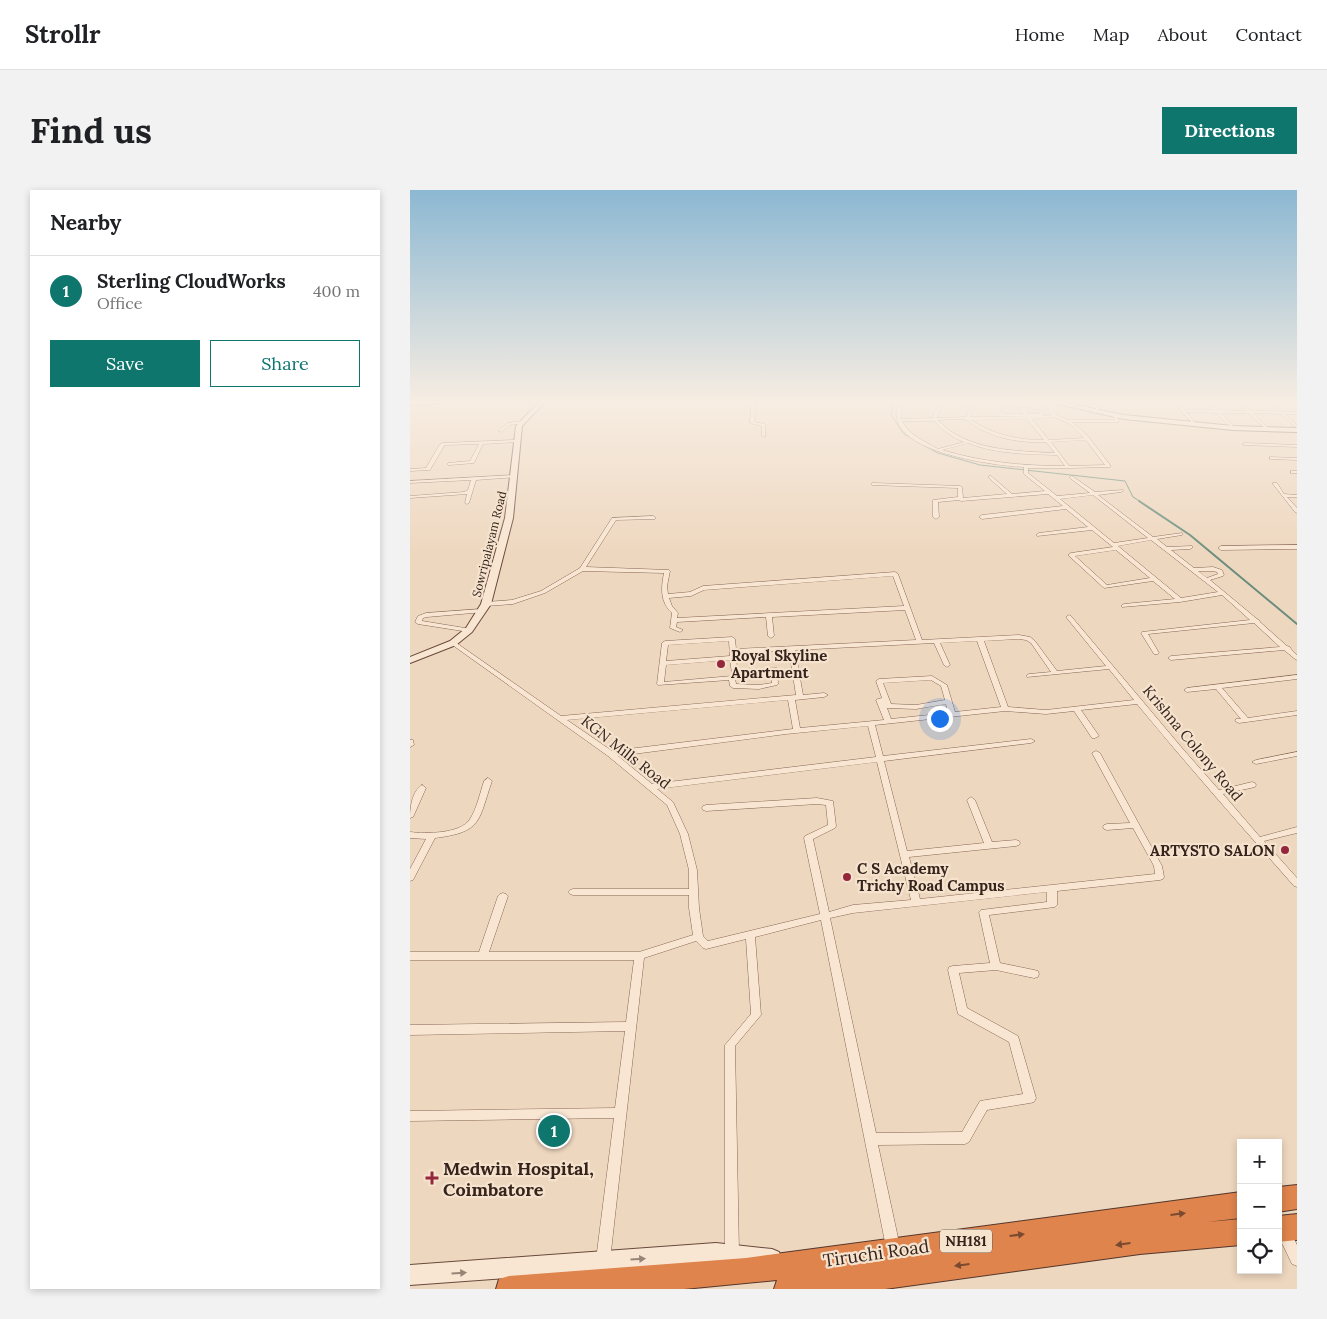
<!DOCTYPE html>
<html lang="en">
<head>
<meta charset="utf-8">
<style>
	:root { --surface:#fff; --page:#f2f2f2; --text:#202124; --muted:#757577; --line:#e0e0e0; --accent:#0f766e }
	body { margin:0; font-family:Lora,serif; background:var(--page); color:var(--text) }
	.controls { position:absolute; right:15px; bottom:15px; display:grid; overflow:hidden; border-radius:0px; box-shadow:0 2px 8px #0003 }
	.controls button { width:45px; height:45px; display:grid; place-items:center; padding:0; border:0; border-bottom:1px solid var(--line); background:var(--surface); color:var(--text); font:25px sans-serif }
	.you { position:absolute; left:529px; top:528px; width:18px; height:18px; margin:-12px; border:4px solid #fff; border-radius:50%; background:#1a73e8; box-shadow:0 0 0 8px #1a73e833 }
	.badge { display:grid; place-items:center; width:32px; height:32px; border-radius:50%; background:var(--accent); color:#fff; font-size:16px; font-weight:700 }
	.pin { position:absolute; translate:-50% -50%; border:2px solid #fff; box-shadow:0 1px 5px #0006 }
	.list { margin:0; padding:0; list-style:none }
	h2 { display:flex; justify-content:space-between; align-items:center; height:65px; margin:0; padding:0 20px; font-size:21px }
	h2 small { font-size:16px; font-weight:400; color:var(--muted) }
	.list li { display:grid; grid-template-columns:32px 1fr auto; gap:15px; align-items:center; box-sizing:border-box; height:70px; padding:0 20px; border-top:1px solid var(--line) }
	.list b { display:block; font-size:19px; white-space:nowrap }
	.list p { margin:0; font-size:16px; white-space:nowrap; color:var(--muted) }
	.list em { font-size:16px; font-style:normal; color:var(--muted) }
	.actions { display:flex; gap:10px; padding:15px 20px }
	.actions a { flex:1; padding:11px 0; border:1px solid var(--accent); border-radius:0px; text-align:center; font-size:18px; color:var(--accent) }
	.actions .main { background:var(--accent); color:#fff }
	.icon { flex:none; width:28px; height:28px; fill:none; stroke:currentColor; stroke-width:2; stroke-linecap:round; stroke-linejoin:round }
	.map { position:relative; flex:none; width:887px; height:1099px; overflow:hidden; border-radius:0px }
	header { display:flex; align-items:center; gap:30px; box-sizing:border-box; height:70px; padding:0 25px; background:var(--surface); border-bottom:1px solid var(--line) }
	header strong { font-size:24px }
	nav { display:flex; gap:28px; margin-inline-start:auto; font-size:18px }
	.intro { display:flex; align-items:center; justify-content:space-between; box-sizing:border-box; height:120px; padding:0 30px }
	h1 { margin:0; font-size:35px }
	.button { padding:12px 22px; border-radius:0px; background:var(--accent); color:#fff; font-size:18px; font-weight:700 }
	main { display:flex; gap:30px; padding:0 30px }
	aside { flex:1; background:var(--surface); border-radius:0px; box-shadow:0 2px 8px #0003 }
	.map>svg:first-child { display:block }
	.lines { fill:none; stroke-linecap:round; stroke-linejoin:round }
	.stream-far1 { stroke:#698d7d; stroke-width:1 }
	.stream { stroke:#698d7d; stroke-width:2 }
	.street-casing { stroke:#866757; stroke-width:1 }
	.secondary-casing { stroke:#68493b; stroke-width:2 }
	.highway-casing { stroke:#54372c; stroke-width:2 }
	.street { fill:#f9e6d2; fill-rule:evenodd }
	.secondary { fill:#f9e6d2; fill-rule:evenodd }
	.highway { fill:#df844d; fill-rule:evenodd }
	.oneway { fill:#794a30 }
	.oneway2 { fill:#978477 }
	.poi-dot { fill:#95273c; stroke:#f5e3ce; stroke-width:2 }
	.labels { text-anchor:middle; dominant-baseline:central; stroke-width:4.5; stroke-linejoin:round; paint-order:stroke }
	.far-street-label { font-size:12px; fill:#35231c; stroke:#f5e3ce }
	.shield { fill:#f5e3ce; stroke:#6f5d51; stroke-width:1 }
	.shield-label { font-size:14px; font-weight:bold; fill:#35231c }
	.poi-label { font-size:15px; font-weight:bold; fill:#35231c; stroke:#f5e3ce; text-anchor:start }
	.street-label { font-size:15px; fill:#35231c; stroke:#f5e3ce }
	.near-poi-label { font-size:18px; font-weight:bold; fill:#35231c; stroke:#f5e3ce; text-anchor:start }
	.near-street-label { font-size:18px; fill:#35231c; stroke:#f5e3ce }
</style>
</head>
<body>
<header>
<strong>Strollr</strong>
<nav><a>Home</a><a>Map</a><a>About</a><a>Contact</a></nav>
</header>
<div class="intro"><h1>Find us</h1><a class="button">Directions</a></div>
<main>
<aside>
<h2>Nearby<small></small></h2>
<ul class="list">
<li><span class="badge">1</span><div><b>Sterling CloudWorks</b><p>Office</p></div><em>400 m</em></li>
</ul>
<div class="actions"><a class="main">Save</a><a>Share</a></div>
</aside>
<div class="map">
<svg width="887" height="1099" viewBox="0 0 887 1099">
	<rect width="100%" height="100%" fill="#eed7bf"/>
	<g class="lines">
		<path class="stream-far1" d="M484,211L481,225L494,244L528,263L570,275L715,291L723,307L731,312"/>
		<path class="stream" d="M729,311L780,345L887,434"/>
		<g class="street-casing">
			<g id="street">
				<path d="M342,211H346L344,232L355,234V247L352,246V236L340,233Z"/>
				<path d="M490,211H494L491,216V229L523,228L524,223L534,211H538L528,223L527,228L556,227L562,216L539,211H548L565,214L560,227L616,226H589V224L597,215L633,221L634,225L633,226L642,225L634,211H638L646,225L658,230H705L703,225L706,224L709,232H662L677,245L700,275V277L658,278H618V283L647,306L680,303L660,288V287L662,286L685,302L713,300V301L711,302L688,305L743,347L772,343V345L747,349L757,357L782,356V358L780,359L761,360L784,378L803,377L812,380L814,385L813,386L800,390L847,429L849,430L850,432L877,456L880,457L881,459L887,465V470L885,469L874,460L761,470L758,468L761,466L870,457L844,433L738,444L749,463L748,464H744L731,443L732,442L840,430L812,405L770,412L712,417V415L714,414L765,409L743,391L694,398L658,365L661,363L703,357L682,340L627,346L626,345L629,343L678,337L656,319L572,329L569,327L572,325L653,316L638,304L551,311L549,310L528,312L529,327L526,329L523,327V310L548,307V298L462,295V293H464L550,296L552,297L553,308L597,304L579,288V286H581L602,304L635,301L614,284V277C587,276 487,263 487,226C487,220 487,216 490,211ZM598,217L610,219L614,224H593ZM615,220L630,223V224H618ZM644,227L660,234L674,248L639,250L622,229ZM617,229L634,250C607,250 584,245 561,230ZM528,230C534,230 551,228 556,230C561,232 567,238 572,240C592,250 614,253 636,252L645,263C607,261 555,261 528,230ZM492,231H524C533,240 541,247 554,252L528,259C514,251 499,245 492,231ZM676,250L695,275L659,276L641,252ZM558,253C585,264 617,264 647,265L655,276C613,276 572,272 532,260ZM683,305L738,348L704,353L650,309ZM741,350L808,402L771,408L708,356ZM706,360L740,388L697,395L665,366ZM788,381H803L807,382L808,384L797,388Z"/>
				<path d="M662,211H675L694,214L685,223L683,222L689,215Z"/>
				<path d="M762,211H766L774,220H804L795,211H799L808,220L836,221L826,211H830L841,221H868L857,211H861L873,222H887V224H875L887,235V238L871,224L843,223L860,240L858,241L838,223H811L824,237V239H823L806,223L776,222L786,234L784,235Z"/>
				<path d="M112,231H113V233L100,235L91,242L88,241L98,233Z"/>
				<path d="M106,250L108,251V252L73,254L64,273L40,275H38V273L60,271L69,254L35,255L34,256L20,280L0,281V279L16,278L30,254L33,253Z"/>
				<path d="M835,253L887,255V257L833,255V254Z"/>
				<path d="M860,267L887,268V270L862,269H860Z"/>
				<rect x="881" y="281" width="6" height="2"/>
				<path d="M105,285L107,286V287L66,290L59,313L57,314L55,313L57,304L0,308V306L54,302L58,300L61,290L0,293V291Z"/>
				<path d="M863,293H867L874,304L887,305V307H877L887,318V323L885,322L863,294Z"/>
				<path d="M243,326L245,327V329L206,330L176,377L259,380L260,381L257,396L258,404L280,402L293,396L485,382L488,384L512,450L609,445L620,447L625,451L647,481L696,476L656,427L659,425L661,426L772,558L809,600L842,592L845,593L846,595L845,597L813,604L850,647L887,637V643L854,651L887,688V697L884,696C831,636 778,576 727,514L671,520L689,546L685,548H682L664,521L636,524L595,521L465,535L473,566L621,549L625,551L621,553L474,571L497,661L574,653L557,610L561,607L565,610L582,652L606,650L609,651L610,653L609,655L606,656L499,667L510,709L745,684L744,676L723,638L697,640L694,639L693,637L694,635L697,634L720,633L682,563L686,561L690,563L752,676L754,687L753,689L750,690L647,701V715L645,717L579,725L590,773L624,780L628,781L629,784L628,787L624,788L586,780L549,783L557,818L608,846L626,908L624,912L620,913L577,920L559,952L555,954L468,955L490,1057L488,1062L483,1064L478,1062L476,1057L411,730L345,747L351,825L325,856L329,1064L327,1069L322,1071L317,1069L315,1064V855L341,824L336,749L296,759L293,758L286,751L234,768L200,1070L198,1075L193,1077L188,1075L186,1070L204,928L0,931V921L205,918L215,841L0,845V835L216,832L224,770H0V762H69L88,706L90,704L93,703L96,704L98,706L79,762H229L283,745L279,718V705H163L160,704L158,702L160,700L163,699H279V680L270,644L257,615L198,566L41,454L40,453L41,452H45L151,526L386,505L379,460L326,463L327,480L367,478L368,494L367,495L349,499L323,498L320,496L319,490L248,495L247,494L252,453L255,451L322,447L325,449L326,459L506,450L495,420L362,427L364,446L361,448L358,446L356,427L267,432L266,437L273,440L270,442L260,438L262,423C250,412 251,398 254,383L173,381L135,403L103,414L76,416L73,414L76,412L102,410L131,401L170,378L202,328ZM483,386L494,416L267,428L268,423L262,416L259,408L281,406L294,400ZM609,449L616,450L621,453L641,482L619,484L616,486L617,487L699,479L724,510L636,520L598,517L574,451ZM319,451L320,466L256,471L258,455ZM567,451L591,517L545,522L537,495L522,486L469,489L466,491L472,508L468,509L466,510L474,530L390,538L385,510L414,507L418,505L414,503L393,505L385,460L524,453L534,475L537,477L540,475L530,453ZM320,470L322,483L362,481V493L349,495L326,494L325,488L322,486L254,492L256,475ZM521,490L531,496L535,510L506,515L481,514L473,493ZM378,510L383,539L202,561L157,530ZM536,514L538,523L481,529L477,518L506,519ZM458,536L466,567L242,594L208,566L376,544ZM467,572L501,710L443,715L419,722L403,649L425,638L426,636L423,611L407,608L296,615L293,616L292,618L293,620L296,621L407,614L416,615L418,635L395,646L394,648L410,724L298,751L293,746L289,718L287,680L278,644L263,612L247,599ZM637,702V712L571,720L569,722L580,773L543,776L539,777L538,780L548,824L599,852L613,904L570,911L552,942L466,943L420,728L443,723Z"/>
				<path d="M887,355V359L811,360L808,358L811,356Z"/>
				<path d="M72,419L75,421L74,422L17,427L13,428L12,431L61,439L62,440L59,442L8,434L5,432L8,426L16,423Z"/>
				<path d="M887,485V489L812,498L838,528L887,521V525L829,533L825,531L826,529H831L806,499L777,502L774,500L777,498Z"/>
				<path d="M0,550H3L4,555L0,557Z"/>
				<path d="M887,562V566L846,574L842,572L846,570Z"/>
				<path d="M78,588L82,591C68,631 73,642 25,648L3,690L0,691V679L16,649L0,648V642C15,644 51,644 60,629C67,618 70,603 74,591Z"/>
				<path d="M12,595L16,598L4,625L3,627L0,628C0,617 2,601 12,595Z"/>
				<path d="M874,1037L879,1038L887,1055V1076L882,1074L868,1045L869,1038Z"/>
			</g>
		</g>
		<g class="secondary-casing">
			<g id="secondary">
				<path d="M0,211H40L37,213L0,215Z"/>
				<path d="M130,211H136L112,236L103,328L81,414L62,442L46,455L0,473V467L40,451L56,438L71,414L95,328L106,236Z"/>
				<path d="M635,211H646L714,225L823,236L887,238V242L823,240L714,229Z"/>
				<path d="M306,1053L362,1059L369,1062L372,1069L369,1076L362,1079L306,1073L0,1095V1075Z"/>
			</g>
		</g>
		<g class="highway-casing">
			<g id="highway">
				<path d="M887,995V1019L868,1022V997Z"/>
				<path d="M831,1002V1028L797,1032L831,1029V1055L730,1064L475,1099H364L367,1090L274,1099H86L89,1089L99,1086L336,1068Z"/>
				<path d="M887,1024V1050L868,1052V1026Z"/>
			</g>
		</g>
		<use href="#street" class="street"/>
		<use href="#secondary" class="secondary"/>
		<use href="#highway" class="highway"/>
	</g>
	<defs><path id="oneway-solid" d="M-6-.8H1V-3.2L6.5 0L1 3.2V.8H-6Z" transform="scale(1.25)"/></defs>
	<g class="oneway">
		<use href="#oneway-solid" transform="translate(768 1024) rotate(-7)"/>
		<use href="#oneway-solid" transform="translate(607 1045) rotate(-7)"/>
		<use href="#oneway-solid" transform="translate(713 1054) rotate(172)"/>
		<use href="#oneway-solid" transform="translate(552 1075) rotate(173)"/>
	</g>
	<g class="oneway2">
		<use href="#oneway-solid" transform="translate(228 1069) rotate(-4)"/>
		<use href="#oneway-solid" transform="translate(49 1083) rotate(-4)"/>
	</g>
	<linearGradient id="sky" x2="0" y2="1"><stop stop-color="#8cb8d2"/><stop offset="0.58" stop-color="#f7ede2"/><stop offset="1" stop-color="#f7ede2" stop-opacity="0"/></linearGradient>
	<rect width="887" height="365" fill="url(#sky)"/>
	<g class="poi-dot">
		<circle cx="311" cy="474" r="5"/>
		<circle cx="875" cy="660" r="5"/>
		<circle cx="437" cy="687" r="5"/>
		<path d="M19.5 980.5h5v5h5v5h-5v5h-5v-5h-5v-5h5z"/>
	</g>
	<g class="labels">
		<g class="far-street-label">
			<text transform="translate(79 354) rotate(-76)">Sowripalayam Road</text>
		</g>
		<rect class="shield" x="530" y="1039.5" width="52" height="23" rx="4"/>
		<g class="shield-label">
			<text x="556" y="1051">NH181</text>
		</g>
		<g class="poi-label">
			<text x="321" y="465">Royal Skyline<tspan x="321" dy="17">Apartment</tspan></text>
			<text x="865" y="660" text-anchor="end">ARTYSTO SALON</text>
			<text x="447" y="678">C S Academy<tspan x="447" dy="17">Trichy Road Campus</tspan></text>
		</g>
		<g class="street-label">
			<text transform="translate(783 553) rotate(50)">Krishna Colony Road</text>
			<text transform="translate(216 562) rotate(38)">KGN Mills Road</text>
		</g>
		<g class="near-poi-label">
			<text x="33" y="978">Medwin Hospital,<tspan x="33" dy="21">Coimbatore</tspan></text>
		</g>
		<g class="near-street-label">
			<text transform="translate(466 1063) rotate(-8)">Tiruchi Road</text>
		</g>
	</g>
</svg>
<div class="controls">
<button>+</button>
<button>−</button>
<button><svg class="icon" aria-label="locate" viewBox="0 0 24 24"><circle cx="12" cy="12" r="6"/><path d="M12 2v4M12 18v4M2 12h4M18 12h4"/></svg></button>
</div>
<div class="you"></div>
<div class="pin badge" style="left:144px;top:941px">1</div>
</div>
</main>
</body>
</html>
